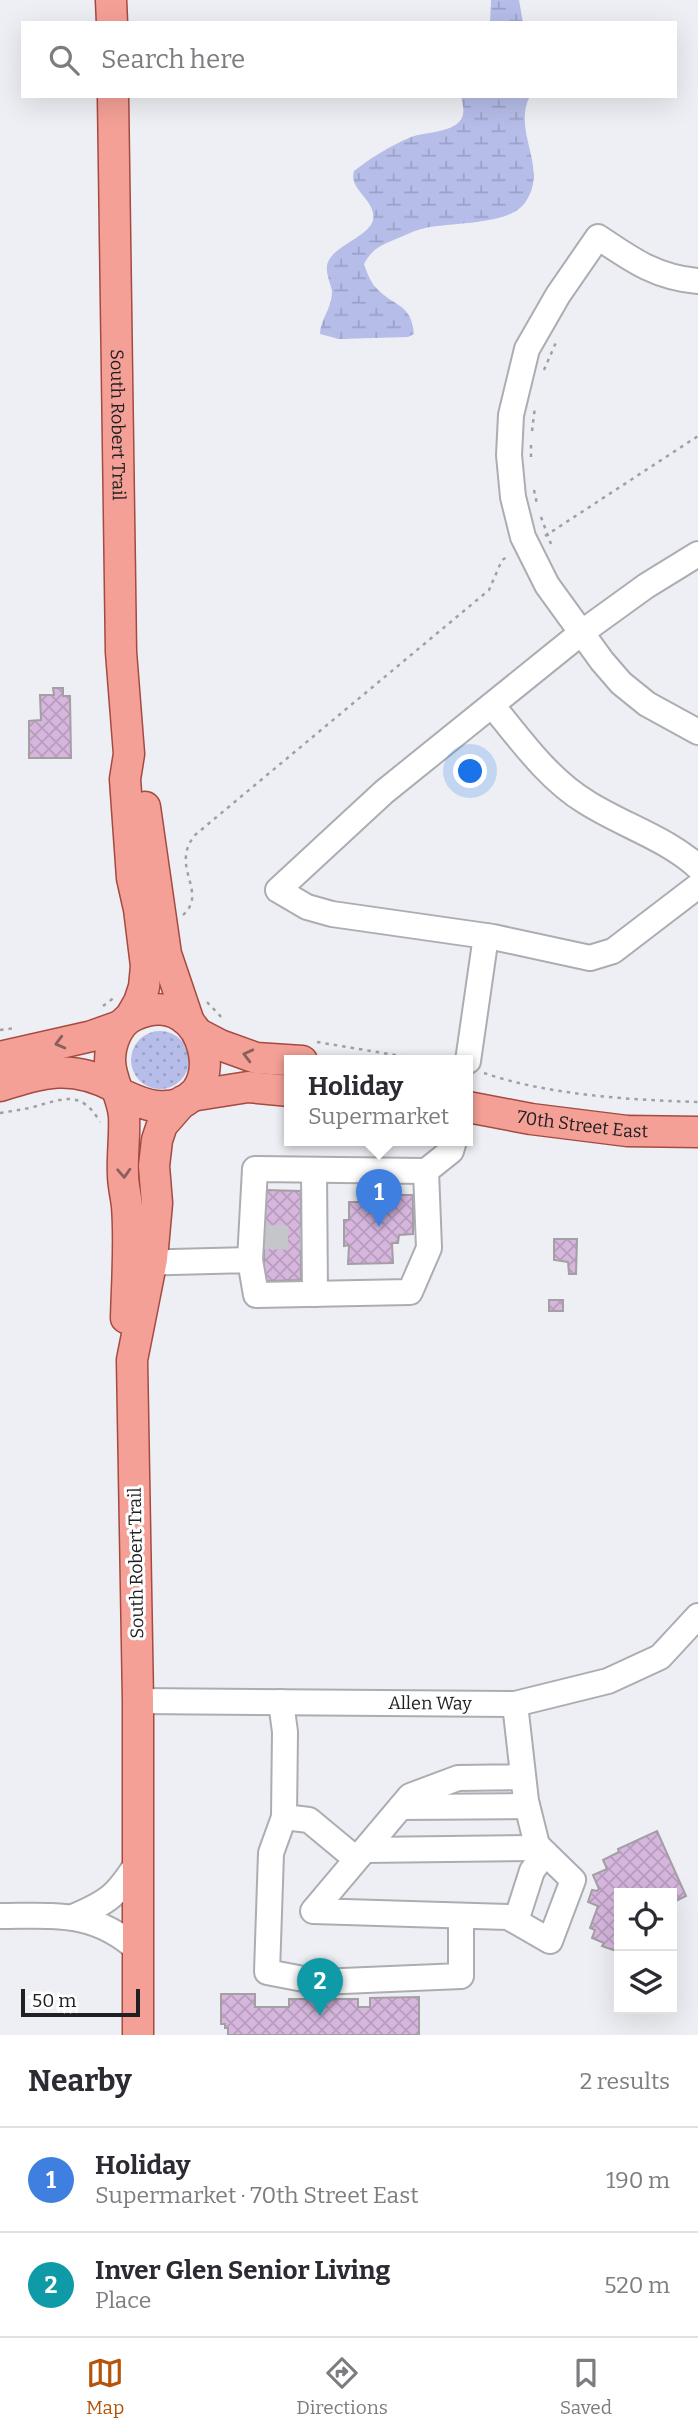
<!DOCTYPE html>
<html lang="en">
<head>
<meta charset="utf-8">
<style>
	:root { --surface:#fff; --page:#f7f7f7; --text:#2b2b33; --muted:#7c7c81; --line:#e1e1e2; --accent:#b45309 }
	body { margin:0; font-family:Bitter,serif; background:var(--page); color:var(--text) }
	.controls { position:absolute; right:21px; bottom:21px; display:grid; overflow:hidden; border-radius:0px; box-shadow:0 7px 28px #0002 }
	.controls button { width:63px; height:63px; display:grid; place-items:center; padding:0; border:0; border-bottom:2px solid var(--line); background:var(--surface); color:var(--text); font:35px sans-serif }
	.scale { position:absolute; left:21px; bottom:18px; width:119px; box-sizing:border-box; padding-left:7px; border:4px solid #202022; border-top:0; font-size:19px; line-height:24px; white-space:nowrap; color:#202022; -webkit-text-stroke:5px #fff; paint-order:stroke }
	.you { position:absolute; left:471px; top:772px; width:24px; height:24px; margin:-18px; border:5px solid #fff; border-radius:50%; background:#1a73e8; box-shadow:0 0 0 10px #1a73e833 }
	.badge { display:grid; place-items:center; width:46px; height:46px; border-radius:50%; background:var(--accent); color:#fff; font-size:23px; font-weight:700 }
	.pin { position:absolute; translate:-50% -58px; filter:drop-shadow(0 2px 4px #0008) }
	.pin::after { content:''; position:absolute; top:37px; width:24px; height:21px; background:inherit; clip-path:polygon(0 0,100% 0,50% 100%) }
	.popup { position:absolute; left:284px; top:1055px; width:189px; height:91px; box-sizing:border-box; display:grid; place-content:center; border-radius:0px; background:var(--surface); filter:drop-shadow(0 2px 5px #0005); font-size:23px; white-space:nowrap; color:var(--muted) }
	.popup b { font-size:26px; color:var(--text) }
	.popup::after { content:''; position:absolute; left:50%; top:100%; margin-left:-14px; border:14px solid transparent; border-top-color:var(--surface) }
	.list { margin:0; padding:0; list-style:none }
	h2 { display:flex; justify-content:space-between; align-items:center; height:91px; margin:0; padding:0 28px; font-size:30px }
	h2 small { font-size:23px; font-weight:400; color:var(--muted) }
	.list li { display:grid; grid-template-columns:46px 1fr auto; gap:21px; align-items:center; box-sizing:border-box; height:105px; padding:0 28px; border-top:2px solid var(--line) }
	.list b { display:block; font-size:26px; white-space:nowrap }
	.list p { margin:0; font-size:23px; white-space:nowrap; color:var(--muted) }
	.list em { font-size:23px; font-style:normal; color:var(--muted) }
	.icon { flex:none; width:38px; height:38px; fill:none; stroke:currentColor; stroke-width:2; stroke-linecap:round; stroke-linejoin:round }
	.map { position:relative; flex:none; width:698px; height:2035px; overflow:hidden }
	.search { position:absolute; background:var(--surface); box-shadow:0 7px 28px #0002; left:21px; right:21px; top:21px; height:77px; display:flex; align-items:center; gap:18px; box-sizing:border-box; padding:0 24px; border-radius:0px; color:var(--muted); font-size:26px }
	.sheet { height:301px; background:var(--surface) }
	nav { display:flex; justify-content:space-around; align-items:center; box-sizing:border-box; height:98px; border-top:2px solid var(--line); background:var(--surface); font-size:19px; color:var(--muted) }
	nav a { display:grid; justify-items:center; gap:4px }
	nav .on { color:var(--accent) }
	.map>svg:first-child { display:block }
	.green { fill:url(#green-dots) }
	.wetland { fill:url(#wetland-marsh) }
	.building { fill:url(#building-cross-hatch); stroke:#a39fa3; stroke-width:2 }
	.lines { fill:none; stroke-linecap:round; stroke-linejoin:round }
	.minor-tunnel { stroke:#c5c6ca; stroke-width:24; stroke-dasharray:24 12; stroke-linecap:butt }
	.minor-casing { stroke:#acadb2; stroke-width:28 }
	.major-casing { stroke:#a54a41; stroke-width:33 }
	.path { stroke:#a0a0a4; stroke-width:2.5; stroke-dasharray:3.5 5; stroke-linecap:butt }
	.minor { stroke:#fff; stroke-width:24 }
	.major { stroke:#f4a097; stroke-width:30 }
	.oneway { stroke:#8a605c }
	.labels { text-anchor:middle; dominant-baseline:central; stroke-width:6; stroke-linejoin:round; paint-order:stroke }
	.street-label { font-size:18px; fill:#202022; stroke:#fff }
</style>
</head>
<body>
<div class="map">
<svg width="698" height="2035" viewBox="0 0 698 2035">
	<defs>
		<pattern id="green-dots" width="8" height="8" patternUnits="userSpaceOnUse" patternTransform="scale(1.75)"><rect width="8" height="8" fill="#b5bde8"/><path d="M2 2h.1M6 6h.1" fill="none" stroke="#9ba2c7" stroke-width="1.8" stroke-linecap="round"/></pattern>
		<pattern id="wetland-marsh" width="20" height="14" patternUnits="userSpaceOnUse" patternTransform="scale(1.75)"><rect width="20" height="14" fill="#b5bde8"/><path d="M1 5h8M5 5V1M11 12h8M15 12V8" fill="none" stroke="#9ba2c7"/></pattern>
		<pattern id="building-cross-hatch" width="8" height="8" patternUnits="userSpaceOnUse" patternTransform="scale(1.75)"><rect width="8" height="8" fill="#d6b6dd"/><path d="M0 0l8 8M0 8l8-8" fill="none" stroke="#b79cbd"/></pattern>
	</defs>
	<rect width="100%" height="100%" fill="#eeeff4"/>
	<circle class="green" cx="160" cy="1060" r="29"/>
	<g class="wetland">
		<path d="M491,0H519L523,23H490Z"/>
		<path d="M461,96H530C511,132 551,169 524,204C507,226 448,222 421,229C413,231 404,236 396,239C381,245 372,249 364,264C367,273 371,283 377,289C396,308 411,303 414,334L408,337L339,339L320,334C320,320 332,308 332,292C331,282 323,270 329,260C338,244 369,236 373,220C377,200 348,190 354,171C372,157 390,146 411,137C425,132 448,133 459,122C466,115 463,105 461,96Z"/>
	</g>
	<g class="building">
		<path d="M53,688H63V696H70L71,758H29V721L41,720L40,695H54Z"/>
		<path d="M264,1190L301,1191V1280L264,1281Z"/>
		<path d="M371,1195H413V1234L399,1235L398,1243H392L393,1263L348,1264L349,1245L344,1246V1220H349V1202H370Z"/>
		<path d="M554,1239H577L576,1274H569L568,1262L554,1260Z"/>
		<rect x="549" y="1300" width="14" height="11"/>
		<path d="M657,1831L686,1896L672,1903V1893H619V1952L602,1946L604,1943L592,1938L595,1930L590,1928L598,1906L588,1902L592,1890L597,1891L599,1889L593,1875L607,1869L603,1860L619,1852L618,1849Z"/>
		<path d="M221,1994H255V2007H289V1999H358V2007H370V1998L419,1997V2035H228V2028H225V2024H221Z"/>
	</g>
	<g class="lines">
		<path class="minor-tunnel" d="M264,1237L301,1238"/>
		<g class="minor-casing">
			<g id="minor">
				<path d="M698,281C657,278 632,260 598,237L558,295L527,349L511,415L509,455L513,497L523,537L547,585L602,661L621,683L647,704L698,732"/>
				<path d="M698,554L646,586L581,633L384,792L278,890L307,907L332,914L493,937L590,958L613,951L698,886"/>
				<path d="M492,705C520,739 548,779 586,802C622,825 666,838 698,867"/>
				<path d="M468,1061L486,936"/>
				<path d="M314,1170L315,1294"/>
				<path d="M250,1260L255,1169L426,1171"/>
				<path d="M134,1263L250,1260L256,1295L410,1292L429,1248L426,1171L451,1151L454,1141"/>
				<path id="s1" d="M138,1701L515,1704L608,1681L660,1657L698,1616"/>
				<path d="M281,1702L285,1732L284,1817L309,1820L356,1859"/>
				<path d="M515,1704L526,1801L537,1845L573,1880L550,1941L508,1917L313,1911L410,1796L458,1778L523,1777"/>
				<path d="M401,1807L527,1806"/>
				<path d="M284,1817L271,1853L267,1972L319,1982L461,1976V1916"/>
				<path d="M365,1850L540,1848"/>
				<path d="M0,1916C55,1916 94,1910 138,1950"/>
				<path d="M73,1917C109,1902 117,1895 138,1862"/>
				<path d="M516,1921L532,1871L545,1853"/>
			</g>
		</g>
		<g class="major-casing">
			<g id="major">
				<path d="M111,0L112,23"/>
				<path id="s2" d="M113,96L121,652L129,754L125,779L132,878L139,909L146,966L144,987L139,1002L131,1016"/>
				<path d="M145,807L166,954L189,1022"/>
				<path d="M199,1034L220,1045L256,1058L302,1061"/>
				<path d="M0,1057L92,1036L120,1026"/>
				<path d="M0,1086C44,1072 72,1064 115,1087"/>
				<path d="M121,1094C132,1099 144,1105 156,1106C236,1114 210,979 133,1016C117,1024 110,1044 110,1061C111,1082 122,1095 124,1116C125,1136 122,1155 123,1175C123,1185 126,1196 127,1206C130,1243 127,1281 126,1318"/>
				<path d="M191,1096L248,1087L290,1091"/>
				<path id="s3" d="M468,1107L531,1119L627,1131L698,1132"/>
				<path d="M138,2035V1701L132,1360L152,1259L157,1203L154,1166L157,1140L162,1125L183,1101"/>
			</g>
		</g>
		<g class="path">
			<path d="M544,370L557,340"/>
			<path d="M532,431L535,407"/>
			<path d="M531,445V459"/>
			<path d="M534,490L537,504"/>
			<path d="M541,517L551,544"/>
			<path d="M545,536L698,436"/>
			<path d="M183,915C209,892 169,867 195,835L489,590L502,560L509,556"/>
			<path d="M207,1002L224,1020"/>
			<path d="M103,1006L115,997"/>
			<path d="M0,1030L15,1028"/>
			<path d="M317,1042L431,1061"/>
			<path d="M484,1073C548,1095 630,1100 698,1102"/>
			<path d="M0,1113C11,1111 22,1110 33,1107C63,1099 81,1089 100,1122"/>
		</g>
		<use href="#minor" class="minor"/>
		<use href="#major" class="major"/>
	</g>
	<defs><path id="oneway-chevron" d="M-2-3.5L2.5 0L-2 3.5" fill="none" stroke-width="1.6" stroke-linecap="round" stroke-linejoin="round" transform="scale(1.75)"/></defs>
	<g class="oneway">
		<use href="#oneway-chevron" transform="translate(60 1043) rotate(165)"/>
		<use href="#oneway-chevron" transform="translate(248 1055) rotate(-166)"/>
		<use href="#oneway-chevron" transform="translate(124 1173) rotate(87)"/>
	</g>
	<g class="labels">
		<g class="street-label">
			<text stroke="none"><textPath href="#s2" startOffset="329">South Robert Trail</textPath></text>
			<text stroke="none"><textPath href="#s3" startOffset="116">70th Street East</textPath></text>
			<text transform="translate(136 1563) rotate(-91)">South Robert Trail</text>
			<text stroke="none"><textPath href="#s1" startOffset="292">Allen Way</textPath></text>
		</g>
	</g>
</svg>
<div class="controls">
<button><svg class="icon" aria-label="locate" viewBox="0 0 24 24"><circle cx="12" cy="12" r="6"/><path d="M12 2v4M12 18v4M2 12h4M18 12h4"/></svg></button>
<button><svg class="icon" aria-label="layers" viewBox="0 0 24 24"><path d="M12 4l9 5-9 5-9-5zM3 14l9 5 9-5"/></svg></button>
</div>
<div class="scale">50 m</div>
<div class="you"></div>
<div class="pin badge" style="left:379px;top:1227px;background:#3f7fe0">1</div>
<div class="popup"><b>Holiday</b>Supermarket</div>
<div class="pin badge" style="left:320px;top:2016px;background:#0f9aa8">2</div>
<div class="search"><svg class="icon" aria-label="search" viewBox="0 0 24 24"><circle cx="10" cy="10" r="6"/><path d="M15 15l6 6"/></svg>Search here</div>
</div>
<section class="sheet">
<h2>Nearby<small>2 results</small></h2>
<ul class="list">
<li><span class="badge" style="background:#3f7fe0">1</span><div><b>Holiday</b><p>Supermarket · 70th Street East</p></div><em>190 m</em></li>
<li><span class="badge" style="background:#0f9aa8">2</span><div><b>Inver Glen Senior Living</b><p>Place</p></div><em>520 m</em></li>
</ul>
</section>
<nav>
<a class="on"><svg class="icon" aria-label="map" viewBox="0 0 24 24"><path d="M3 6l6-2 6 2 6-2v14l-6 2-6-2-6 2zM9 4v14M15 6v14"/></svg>Map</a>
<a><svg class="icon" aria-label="directions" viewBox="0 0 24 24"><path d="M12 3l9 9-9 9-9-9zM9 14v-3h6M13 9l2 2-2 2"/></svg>Directions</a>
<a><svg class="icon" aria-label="saved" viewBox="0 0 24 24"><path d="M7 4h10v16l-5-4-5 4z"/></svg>Saved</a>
</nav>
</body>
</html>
